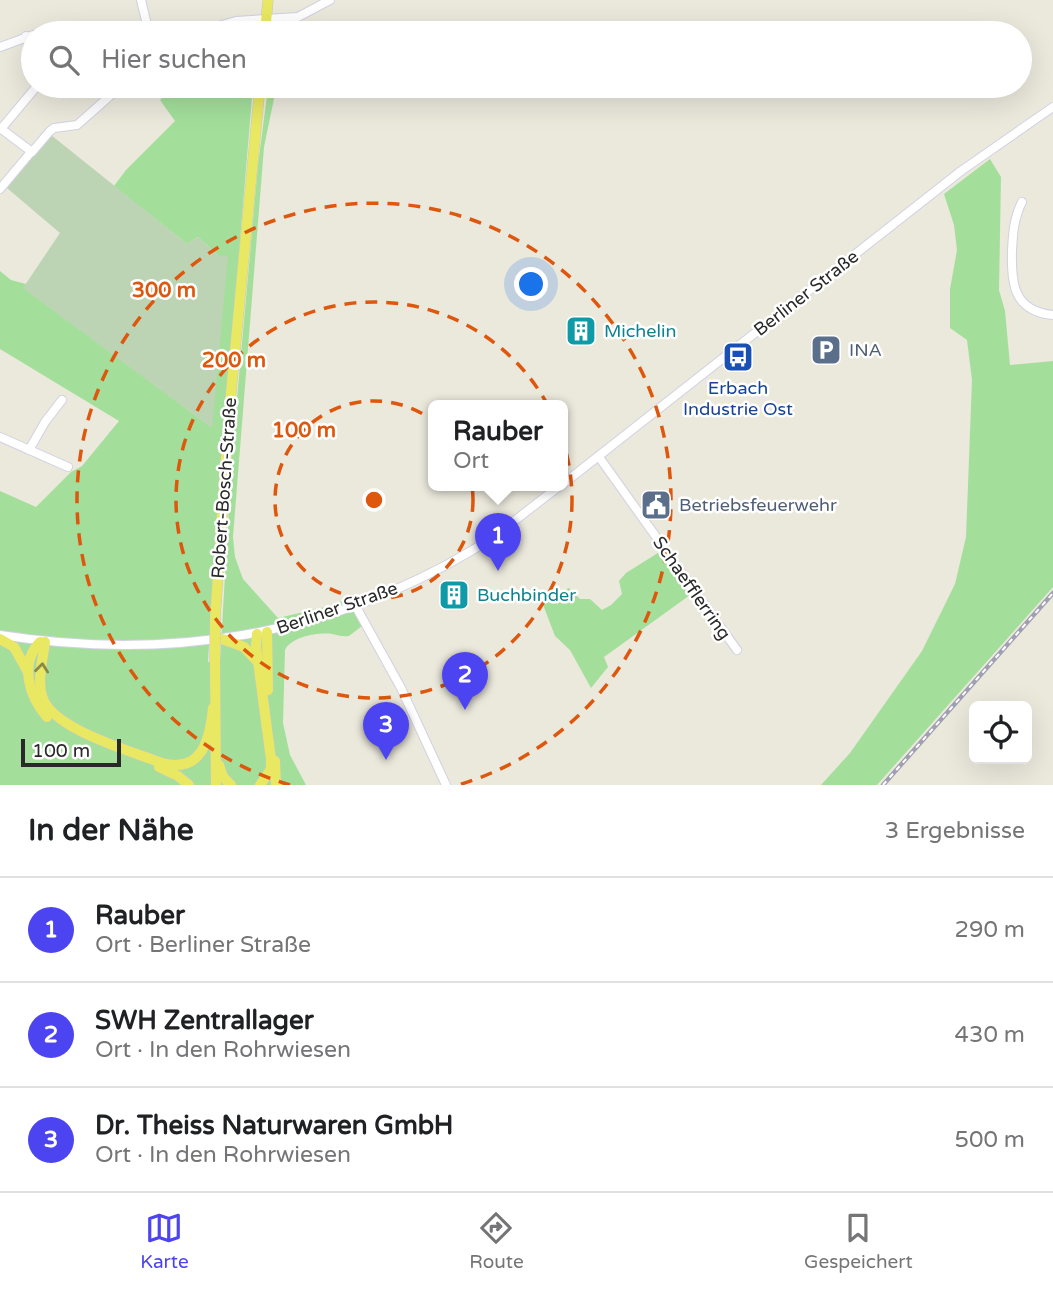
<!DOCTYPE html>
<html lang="de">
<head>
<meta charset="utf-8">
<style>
	:root { --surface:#fff; --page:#f6f6f6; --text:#202124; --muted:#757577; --line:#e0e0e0; --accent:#4c44f0 }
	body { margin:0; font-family:"Varela Round",sans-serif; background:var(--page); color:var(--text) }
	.controls { position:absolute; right:21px; bottom:21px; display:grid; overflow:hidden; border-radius:10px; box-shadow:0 7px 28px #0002 }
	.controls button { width:63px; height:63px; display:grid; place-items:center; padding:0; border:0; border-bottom:2px solid var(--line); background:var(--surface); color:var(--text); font:35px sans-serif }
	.scale { position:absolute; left:21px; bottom:18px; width:100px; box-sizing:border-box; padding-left:7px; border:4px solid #292929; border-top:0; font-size:19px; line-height:24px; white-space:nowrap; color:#292929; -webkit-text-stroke:5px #fff; paint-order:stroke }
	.you { position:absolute; left:532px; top:285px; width:24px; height:24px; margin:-18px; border:5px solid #fff; border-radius:50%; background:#1a73e8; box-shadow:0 0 0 10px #1a73e833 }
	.badge { display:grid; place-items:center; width:46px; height:46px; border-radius:50%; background:var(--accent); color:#fff; font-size:23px; font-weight:700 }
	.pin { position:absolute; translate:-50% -58px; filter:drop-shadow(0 2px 4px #0008) }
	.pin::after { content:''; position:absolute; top:37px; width:24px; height:21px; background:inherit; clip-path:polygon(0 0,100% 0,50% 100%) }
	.popup { position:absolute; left:428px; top:400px; width:140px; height:91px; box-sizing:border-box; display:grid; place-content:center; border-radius:10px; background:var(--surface); filter:drop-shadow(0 2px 5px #0005); font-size:23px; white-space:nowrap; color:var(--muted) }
	.popup b { font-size:26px; color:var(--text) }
	.popup::after { content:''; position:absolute; left:50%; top:100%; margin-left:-14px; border:14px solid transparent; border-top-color:var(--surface) }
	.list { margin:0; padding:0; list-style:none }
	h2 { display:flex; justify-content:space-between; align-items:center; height:91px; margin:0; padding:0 28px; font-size:30px }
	h2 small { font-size:23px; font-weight:400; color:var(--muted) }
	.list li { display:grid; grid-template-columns:46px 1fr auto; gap:21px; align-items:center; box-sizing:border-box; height:105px; padding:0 28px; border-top:2px solid var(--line) }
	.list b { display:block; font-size:26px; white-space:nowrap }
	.list p { margin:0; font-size:23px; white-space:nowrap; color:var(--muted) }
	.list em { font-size:23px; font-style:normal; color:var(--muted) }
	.icon { flex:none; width:38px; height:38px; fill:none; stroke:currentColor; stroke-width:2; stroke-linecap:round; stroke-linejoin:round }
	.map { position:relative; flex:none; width:1053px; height:785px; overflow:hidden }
	.search { position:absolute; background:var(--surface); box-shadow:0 7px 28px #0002; left:21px; right:21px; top:21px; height:77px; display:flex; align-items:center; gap:18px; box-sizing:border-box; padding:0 24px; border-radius:38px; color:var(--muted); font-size:26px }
	.sheet { height:406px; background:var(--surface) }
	nav { display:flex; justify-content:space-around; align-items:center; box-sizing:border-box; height:98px; border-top:2px solid var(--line); background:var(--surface); font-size:19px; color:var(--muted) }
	nav a { display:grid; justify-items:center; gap:4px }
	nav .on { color:var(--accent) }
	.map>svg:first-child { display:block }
	.green { fill:#a3df9b }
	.cemetery { fill:#bcd4b4 }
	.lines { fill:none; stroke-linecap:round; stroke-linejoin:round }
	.minor-casing { stroke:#d2d1e2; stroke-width:10 }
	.major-casing { stroke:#c7c7c7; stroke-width:11 }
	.minor { stroke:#fff; stroke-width:8 }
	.major { stroke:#e9e863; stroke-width:10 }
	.rail-casing { stroke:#a19fb3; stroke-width:4.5 }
	.rail { stroke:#fff; stroke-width:2; stroke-dasharray:5; stroke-linecap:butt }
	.major-bridge-casing { stroke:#c7c7c7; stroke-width:11; stroke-linecap:butt }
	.major-bridge { stroke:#e9e863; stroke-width:10 }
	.oneway { stroke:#898846 }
	.ring { fill:none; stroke:#de570d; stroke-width:3.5; stroke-dasharray:12 9 }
	.labels { text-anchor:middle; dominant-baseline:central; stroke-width:5; stroke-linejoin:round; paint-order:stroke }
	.street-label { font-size:18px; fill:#292929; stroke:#fff }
	.culture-label { font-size:18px; fill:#0d838f; stroke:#fff; text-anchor:start }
	.service-label { font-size:18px; fill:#4e5e75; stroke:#fff; text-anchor:start }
	.transit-label { font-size:18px; fill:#164399; stroke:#fff }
	.centre { fill:#de570d; stroke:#fff; stroke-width:3.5 }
	.ring-label { font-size:21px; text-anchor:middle; font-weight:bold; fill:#de570d; stroke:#fff; stroke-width:5; stroke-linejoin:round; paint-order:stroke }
</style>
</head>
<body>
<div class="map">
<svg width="1053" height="785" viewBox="0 0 1053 785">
	<rect width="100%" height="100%" fill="#ebe8dc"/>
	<g class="green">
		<path d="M175,86H253L216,525L208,662H220L232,454L258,165L268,88L276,89L264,147L233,537L235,557L243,579L278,618L325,607L348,599L362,626L349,636C342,637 338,635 332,634C318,632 291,637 285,650L283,723L290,755L306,785H0V491L36,507L71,472L82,466L119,421L0,349V271L11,280L26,284L24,288L211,427L218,255L198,237L187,244L114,186L126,170L175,121L160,100Z"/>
		<path d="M990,159L1001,177L999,290L1005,311L1010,365L1053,361V587L877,785H821L850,753L922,651L955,584L966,537L972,380L967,340L950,328V289L957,250L954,225L944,194Z"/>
		<path d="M661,551L690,595L604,657L608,667L591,688L570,650L555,636L542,602L569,588L580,599H590L602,610L611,605L622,594L619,581L626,573Z"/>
	</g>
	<path class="cemetery" d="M51,135L187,244L198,237L218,255L228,256L212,428L23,288L60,233L7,188Z"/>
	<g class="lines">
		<g class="minor-casing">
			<g id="minor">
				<path d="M141,0L149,33"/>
				<path d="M194,33L236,21L298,17L330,0"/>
				<path d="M26,36L33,56"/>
				<path d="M0,47L33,35"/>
				<path d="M0,128L32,152L50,131L54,128L77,125L121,86"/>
				<path d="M1,129L37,86"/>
				<path d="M0,189L31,152"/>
				<path d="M1022,202C1014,218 1013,232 1012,250C1011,283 1013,311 1053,315"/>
				<path d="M0,437L68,467"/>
				<path d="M29,450L45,422L62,400"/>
				<path d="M599,457L737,650"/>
				<path d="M563,484L961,171L1053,107"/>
				<path d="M355,605L401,688L446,785"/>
				<path d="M0,635C165,661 326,637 471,551C503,532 531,507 561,485"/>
			</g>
		</g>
		<g class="major-casing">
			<g id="major">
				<path d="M265,33L268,0"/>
				<path d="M215,619L229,414L260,86"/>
				<path d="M267,632L268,690"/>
				<path d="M257,634L256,646L271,759V769L260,785"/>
				<path d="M0,639L14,647L28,672"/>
				<path d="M222,639L244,647L256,660"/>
				<path d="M40,642C19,664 29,696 47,717"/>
				<path d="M45,642C43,659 37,680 42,696C51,729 131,751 162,763C202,774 210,739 213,708"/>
				<path d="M215,662L216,785"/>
				<path d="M275,761L276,785"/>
				<path d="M219,765L223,777L231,785"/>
				<path d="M159,767L178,776L189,785"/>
			</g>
		</g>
		<use href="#minor" class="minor"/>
		<use href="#major" class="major"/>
		<g class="rail-casing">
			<path id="rail" d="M883,785L1053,593"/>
		</g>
		<use href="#rail" class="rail"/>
		<g class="major-bridge-casing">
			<path id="major-bridge" d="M215,662V619"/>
		</g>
		<use href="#major-bridge" class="major-bridge"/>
	</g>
	<defs><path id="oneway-chevron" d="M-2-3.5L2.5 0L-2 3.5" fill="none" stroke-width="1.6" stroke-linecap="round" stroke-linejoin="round" transform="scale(1.75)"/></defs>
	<use class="oneway" href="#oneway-chevron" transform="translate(42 668) rotate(-84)"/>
	<g class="ring">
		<circle cx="374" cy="500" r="99"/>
		<circle cx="374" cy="500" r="198"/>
		<path d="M290 785A297 297 0 1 1 458 785"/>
	</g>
	<defs>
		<g id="building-square" transform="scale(1.575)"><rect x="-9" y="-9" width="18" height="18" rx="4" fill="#0f9aa8" stroke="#fff"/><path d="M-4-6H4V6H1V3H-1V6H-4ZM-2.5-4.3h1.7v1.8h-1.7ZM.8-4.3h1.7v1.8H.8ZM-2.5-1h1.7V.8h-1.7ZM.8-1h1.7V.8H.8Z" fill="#fff"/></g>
		<g id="parking-square" transform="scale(1.575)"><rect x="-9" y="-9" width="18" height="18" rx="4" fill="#5c6f8a" stroke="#fff"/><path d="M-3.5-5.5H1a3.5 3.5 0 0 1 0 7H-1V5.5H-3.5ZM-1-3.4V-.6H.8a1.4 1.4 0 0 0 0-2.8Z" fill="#fff"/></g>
		<g id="bus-square" transform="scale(1.575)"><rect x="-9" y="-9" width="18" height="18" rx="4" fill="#1a4fb4" stroke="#fff"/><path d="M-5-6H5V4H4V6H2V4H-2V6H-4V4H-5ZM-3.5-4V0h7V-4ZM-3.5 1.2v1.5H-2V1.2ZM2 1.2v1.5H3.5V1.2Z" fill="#fff"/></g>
		<g id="civic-square" transform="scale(1.575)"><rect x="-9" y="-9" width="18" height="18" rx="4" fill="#5c6f8a" stroke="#fff"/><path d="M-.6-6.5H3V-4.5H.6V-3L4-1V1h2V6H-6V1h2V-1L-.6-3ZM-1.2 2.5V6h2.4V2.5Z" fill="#fff"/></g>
	</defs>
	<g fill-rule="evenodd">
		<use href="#building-square" x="581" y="331"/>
		<use href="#parking-square" x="826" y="350"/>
		<use href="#bus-square" x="738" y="357"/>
		<use href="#civic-square" x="656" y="505"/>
		<use href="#building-square" x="454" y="595"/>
	</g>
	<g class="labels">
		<g class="street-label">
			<text transform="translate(806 293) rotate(-38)">Berliner Straße</text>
			<text transform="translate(224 488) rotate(-86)">Robert-Bosch-Straße</text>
			<text transform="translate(692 588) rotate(55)">Schaefflerring</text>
			<text transform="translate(337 608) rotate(-19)">Berliner Straße</text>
		</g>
		<g class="culture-label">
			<text x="604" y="331">Michelin</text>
			<text x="477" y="595">Buchbinder</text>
		</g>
		<g class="service-label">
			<text x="849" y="350">INA</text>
			<text x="679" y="505">Betriebsfeuerwehr</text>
		</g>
		<g class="transit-label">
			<text x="738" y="388">Erbach<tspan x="738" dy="21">Industrie Ost</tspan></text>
		</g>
	</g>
	<circle cx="374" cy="500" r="10" class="centre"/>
	<g class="ring-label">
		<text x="164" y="297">300 m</text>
		<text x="234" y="367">200 m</text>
		<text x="304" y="437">100 m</text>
	</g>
</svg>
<div class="controls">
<button><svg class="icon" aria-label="locate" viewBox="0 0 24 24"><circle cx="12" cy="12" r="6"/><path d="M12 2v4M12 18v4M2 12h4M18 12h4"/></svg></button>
</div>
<div class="scale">100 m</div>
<div class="you"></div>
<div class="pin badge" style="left:498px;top:571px">1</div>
<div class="popup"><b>Rauber</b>Ort</div>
<div class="pin badge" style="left:465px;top:710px">2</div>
<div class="pin badge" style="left:386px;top:760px">3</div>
<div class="search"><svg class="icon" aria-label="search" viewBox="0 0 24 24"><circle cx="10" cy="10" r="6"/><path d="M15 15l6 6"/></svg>Hier suchen</div>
</div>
<section class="sheet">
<h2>In der Nähe<small>3 Ergebnisse</small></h2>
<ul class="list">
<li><span class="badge">1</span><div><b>Rauber</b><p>Ort · Berliner Straße</p></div><em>290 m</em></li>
<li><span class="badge">2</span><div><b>SWH Zentrallager</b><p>Ort · In den Rohrwiesen</p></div><em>430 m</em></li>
<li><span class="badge">3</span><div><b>Dr. Theiss Naturwaren GmbH</b><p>Ort · In den Rohrwiesen</p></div><em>500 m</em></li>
</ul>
</section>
<nav>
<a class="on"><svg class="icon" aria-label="map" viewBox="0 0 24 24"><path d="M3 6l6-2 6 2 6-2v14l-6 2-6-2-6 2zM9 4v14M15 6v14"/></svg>Karte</a>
<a><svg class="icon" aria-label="directions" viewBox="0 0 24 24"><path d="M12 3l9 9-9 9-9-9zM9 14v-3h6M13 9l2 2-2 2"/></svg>Route</a>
<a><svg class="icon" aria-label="saved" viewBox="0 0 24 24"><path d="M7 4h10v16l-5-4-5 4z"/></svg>Gespeichert</a>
</nav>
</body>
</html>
